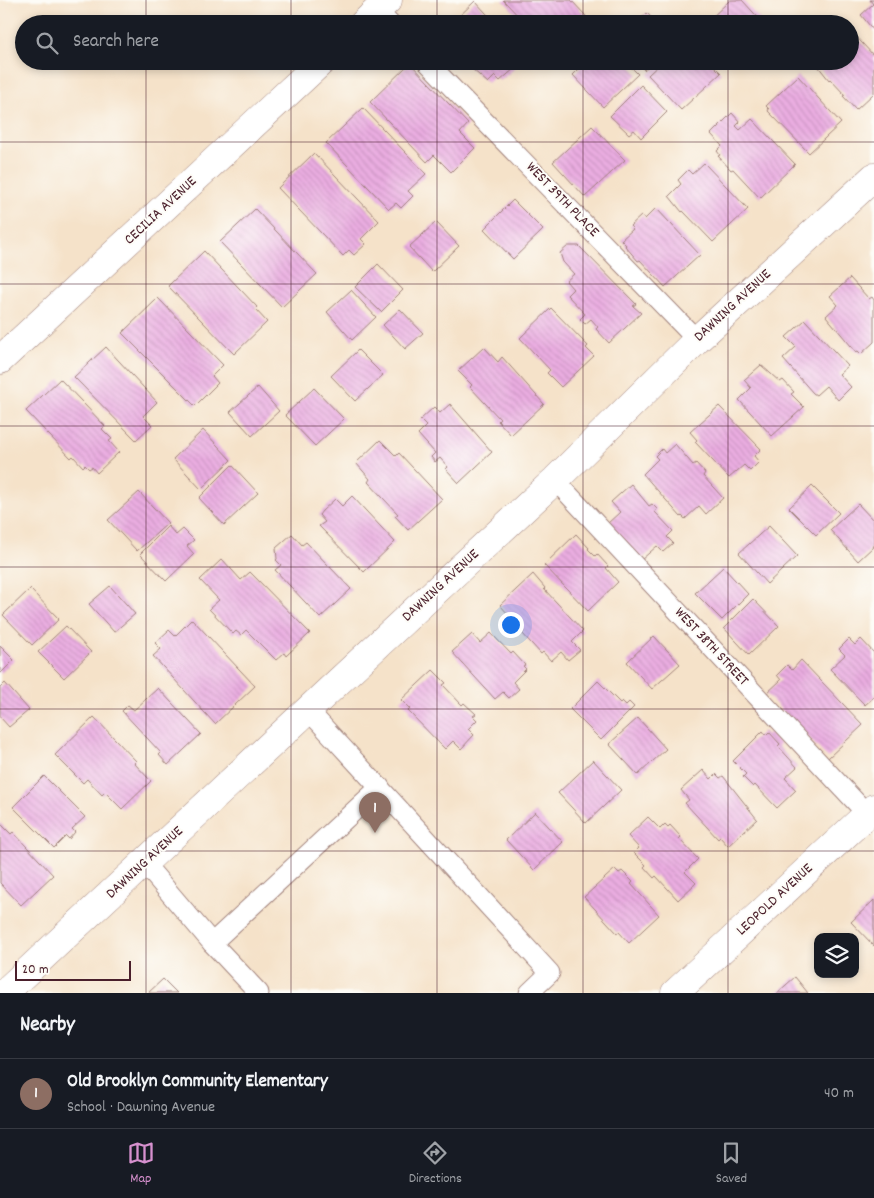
<!DOCTYPE html>
<html lang="en">
<head>
<meta charset="utf-8">
<style>
	:root { --surface:#171b24; --page:#242831; --text:#f1f3f6; --muted:#9ea1a6; --line:#363941; --accent:#d690ce }
	body { margin:0; font-family:Dekko,sans-serif; background:var(--page); color:var(--text) }
	.controls { position:absolute; right:15px; bottom:15px; display:grid; overflow:hidden; border-radius:10px; box-shadow:0 2px 8px #0003 }
	.controls button { width:45px; height:45px; display:grid; place-items:center; padding:0; border:0; border-bottom:1px solid var(--line); background:var(--surface); color:var(--text); font:25px sans-serif }
	.scale { position:absolute; left:15px; bottom:12px; width:116px; box-sizing:border-box; padding-left:5px; border:2px solid #4a1f2b; border-top:0; font-size:14px; line-height:18px; white-space:nowrap; color:#4a1f2b; -webkit-text-stroke:4px #fdfcf7; paint-order:stroke }
	.you { position:absolute; left:510px; top:624px; width:18px; height:18px; margin:-12px; border:4px solid #fff; border-radius:50%; background:#1a73e8; box-shadow:0 0 0 8px #1a73e833 }
	.badge { display:grid; place-items:center; width:32px; height:32px; border-radius:50%; background:var(--accent); color:#fff; font-size:16px; font-weight:700 }
	.pin { position:absolute; translate:-50% -41px; filter:drop-shadow(0 1px 2px #0008) }
	.pin::after { content:''; position:absolute; top:26px; width:18px; height:15px; background:inherit; clip-path:polygon(0 0,100% 0,50% 100%) }
	.list { margin:0; padding:0; list-style:none }
	h2 { display:flex; justify-content:space-between; align-items:center; height:65px; margin:0; padding:0 20px; font-size:21px }
	h2 small { font-size:16px; font-weight:400; color:var(--muted) }
	.list li { display:grid; grid-template-columns:32px 1fr auto; gap:15px; align-items:center; box-sizing:border-box; height:70px; padding:0 20px; border-top:1px solid var(--line) }
	.list b { display:block; font-size:19px; white-space:nowrap }
	.list p { margin:0; font-size:16px; white-space:nowrap; color:var(--muted) }
	.list em { font-size:16px; font-style:normal; color:var(--muted) }
	.icon { flex:none; width:28px; height:28px; fill:none; stroke:currentColor; stroke-width:2; stroke-linecap:round; stroke-linejoin:round }
	.map { position:relative; flex:none; width:874px; height:993px; overflow:hidden }
	.search { position:absolute; background:var(--surface); box-shadow:0 2px 8px #0003; left:15px; right:15px; top:15px; height:55px; display:flex; align-items:center; gap:12px; box-sizing:border-box; padding:0 18px; border-radius:28px; color:var(--muted); font-size:19px }
	.sheet { height:135px; background:var(--surface) }
	nav { display:flex; justify-content:space-around; align-items:center; box-sizing:border-box; height:70px; border-top:1px solid var(--line); background:var(--surface); font-size:14px; color:var(--muted) }
	nav a { display:grid; justify-items:center; gap:2px }
	nav .on { color:var(--accent) }
	.map>svg:first-child { display:block }
	.building { fill:url(#building-back-hatch) }
	.lines { fill:none; stroke-linecap:round; stroke-linejoin:round }
	.lane-casing { stroke:#a0807a; stroke-width:21 }
	.street-casing { stroke:#a0807a; stroke-width:29 }
	.lane { stroke:#fff; stroke-width:19 }
	.street { stroke:#fff; stroke-width:28 }
	.grid { fill:none; stroke:#4a1f2b; stroke-width:1; stroke-opacity:0.55 }
	.labels { text-anchor:middle; dominant-baseline:central; stroke-width:4; stroke-linejoin:round; paint-order:stroke }
	.street-label { font-size:15px; fill:#4a1f2b; stroke:#fdfcf7 }
</style>
</head>
<body>
<div class="map">
<svg width="874" height="993" viewBox="0 0 874 993">
	<defs>
		<pattern id="building-back-hatch" width="6" height="6" patternUnits="userSpaceOnUse" patternTransform="scale(1.25)"><rect width="6" height="6" fill="#eaade1"/><path d="M-1 5l2 2M0 0l6 6M5-1l2 2" fill="none" stroke="#ca94c1"/></pattern>
	</defs>
	<rect width="100%" height="100%" fill="#fdfcf7"/>
	<filter id="ink" filterUnits="userSpaceOnUse"><feTurbulence type="fractalNoise" baseFrequency=".02" numOctaves="2"/><feDisplacementMap in="SourceGraphic" scale="10" xChannelSelector="R" yChannelSelector="G"/><feConvolveMatrix kernelMatrix="1 2 1 2 8 2 1 2 1" color-interpolation-filters="sRGB"/></filter>
	<filter id="wash" filterUnits="userSpaceOnUse"><feTurbulence type="fractalNoise" baseFrequency=".0096" numOctaves="4" result="noise"/><feDisplacementMap in="SourceGraphic" scale="20" xChannelSelector="R" yChannelSelector="G"/><feGaussianBlur stdDeviation="1.12" result="paint"/><feColorMatrix in="noise" values="0 0 0 0 0 0 0 0 0 0 0 0 0 0 0 0 0 1.4 0 .05"/><feComposite in="paint" operator="in"/></filter>
	<g filter="url(#wash)">
		<rect width="100%" height="100%" fill="#f5e2c9"/>
		<g id="blocks">
			<g class="building">
				<path d="M503,0H571L586,16L578,24H526Z"/>
				<path d="M730,0H742L764,24H705Z"/>
				<path d="M870,0H874V31L861,15L873,4Z"/>
				<path d="M475,1L496,24H451Z"/>
				<path d="M647,13L657,24H635Z"/>
				<path d="M850,30L874,56V93L856,110L843,96L845,95L830,79L829,80L814,61H850Z"/>
				<path d="M463,61H509L515,68L500,81L495,76L488,83Z"/>
				<path d="M587,61H625L638,74L603,107L573,75Z"/>
				<path d="M636,61H654L644,70Z"/>
				<path d="M663,61H709L721,73L681,110L648,75Z"/>
				<path d="M410,63L468,124L460,133L475,148L451,172L434,155L427,162L370,102Z"/>
				<path d="M798,76L841,123L809,153L768,111L769,109L766,106Z"/>
				<path d="M641,85L667,112L641,138L634,130L629,134L610,116Z"/>
				<path d="M363,108L426,174L408,191L413,196L401,208L396,203L389,209L326,143Z"/>
				<path d="M732,113L740,122L736,126L740,130L752,119L795,164L760,198L733,169L731,170L718,156L720,155L717,151L722,146L711,134Z"/>
				<path d="M592,126L625,160L585,197L553,162Z"/>
				<path d="M314,153L379,221L361,239L366,244L354,255L349,250L343,256L278,188Z"/>
				<path d="M704,163L748,209L713,242L683,211L682,212L669,196L681,184L678,180L688,170L692,174Z"/>
				<path d="M513,200L543,230L513,259L484,229Z"/>
				<path d="M656,208L700,255L665,287L640,260L638,261L625,246L626,245L621,240L633,229L630,226L642,215L645,219Z"/>
				<path d="M255,209L317,274L282,307L220,242Z"/>
				<path d="M436,222L459,246L432,272L409,247Z"/>
				<path d="M568,246H579L636,304L633,306L641,313L609,343L596,329L598,327L591,319L585,324L580,319L585,314L567,295L573,289L566,281L574,274L563,262L560,253Z"/>
				<path d="M204,251L257,307L255,309L267,322L234,354L168,286Z"/>
				<path d="M378,264L403,290L381,312L355,287Z"/>
				<path d="M850,278L869,299L872,297L874,300V342L861,354L858,351L856,352L826,316L838,305L830,296Z"/>
				<path d="M351,290L376,317L352,340L327,312Z"/>
				<path d="M158,298L223,365L212,376L218,383L195,406L122,333Z"/>
				<path d="M551,308L588,346L586,348L594,356L561,387L547,373L550,370L520,338Z"/>
				<path d="M400,309L423,333L405,349L383,325Z"/>
				<path d="M805,320L848,366L839,374L851,387L838,400L826,386L816,395L813,393L783,359L796,347L786,337Z"/>
				<path d="M106,347L157,402L143,416L152,425L136,440L74,377Z"/>
				<path d="M484,347L498,362L502,357L544,404L511,435L498,421L500,419L470,387L472,385L458,371Z"/>
				<path d="M358,350L383,375L355,401L331,376Z"/>
				<path d="M761,365L780,382L783,380L794,392L791,394L804,407L772,436L739,400L751,388L744,380Z"/>
				<path d="M60,379L105,426L102,429L112,439L109,441L119,452L97,473L92,467L89,469L85,465L83,467L73,456L71,458L26,411Z"/>
				<path d="M258,387L279,411L252,436L230,412Z"/>
				<path d="M314,388L344,419L315,446L285,415Z"/>
				<path d="M450,404L492,452L459,483L446,469L448,467L440,458L435,462L431,457L435,453L418,434L426,426L420,420L434,407L440,413Z"/>
				<path d="M719,406L761,449L754,456L759,462L750,471L744,465L729,478L695,442L697,440L690,432Z"/>
				<path d="M203,430L231,460L201,489L173,459Z"/>
				<path d="M380,440L396,456L399,453L442,499L408,530L395,516L398,514L368,482L370,479L356,463Z"/>
				<path d="M675,444L693,465L696,463L705,473L703,476L723,498L706,514L699,506L685,519L682,516L681,517L643,474L658,459L655,456L662,449L665,453Z"/>
				<path d="M232,465L258,493L224,525L199,498Z"/>
				<path d="M631,484L649,506L652,504L657,509L655,512L673,531L667,537L673,543L663,552L657,546L641,560L607,524L620,512L611,502Z"/>
				<path d="M812,486L839,513L816,535L789,508Z"/>
				<path d="M139,492L168,523L137,551L108,520Z"/>
				<path d="M352,496L395,542L364,572L319,526L325,522L319,515L322,511L335,499L342,506Z"/>
				<path d="M858,504L874,521V546L858,561L830,530Z"/>
				<path d="M168,526L176,535L183,529L194,540L187,546L194,554L166,581L140,554Z"/>
				<path d="M769,526L797,556L767,584L739,553Z"/>
				<path d="M292,534L302,545L306,542L351,589L320,618L275,570L281,565L276,560L277,559L276,548Z"/>
				<path d="M576,534L589,548L588,549L595,556L597,554L608,566L606,568L618,582L588,611L544,565Z"/>
				<path d="M222,559L241,580L250,572L310,633L286,656L284,653L276,660L246,630L241,635L236,631L233,634L209,609L219,600L200,580Z"/>
				<path d="M723,567L748,594L722,620L695,593Z"/>
				<path d="M533,574L545,588L544,589L583,631L572,642L580,650L568,660L561,652L551,661L543,652L541,654L522,633L524,632L500,605Z"/>
				<path d="M110,586L135,614L114,632L89,604Z"/>
				<path d="M30,589L59,619L32,645L3,615Z"/>
				<path d="M753,599L779,626L749,655L724,628Z"/>
				<path d="M192,619L255,686L215,724L153,656L161,649L155,643L169,630L175,636Z"/>
				<path d="M66,626L91,652L64,678L38,652Z"/>
				<path d="M491,633L511,654L513,652L525,665L523,666L526,669L513,682L519,689L509,698L503,692L495,699L452,652L472,634L480,643Z"/>
				<path d="M654,636L680,664L652,689L627,662Z"/>
				<path d="M849,639L855,645L861,639L874,653V697L865,705L830,669L845,655L839,649Z"/>
				<path d="M0,646L14,660L0,674Z"/>
				<path d="M801,660L863,725L828,758L766,694L781,680L777,675L787,665L792,670Z"/>
				<path d="M433,670L446,683L443,685L462,705L464,703L476,714L473,716L477,720L468,729L474,735L461,749L453,741L445,749L408,711L410,709L401,700Z"/>
				<path d="M598,681L620,703L622,701L626,705L629,702L634,707L601,740L570,709Z"/>
				<path d="M5,683L29,710L9,727L0,717V688Z"/>
				<path d="M158,688L201,734L168,765L159,755L161,753L122,711L128,705L134,710Z"/>
				<path d="M94,717L136,761L134,763L151,781L122,809L105,792L102,795L87,779L83,783L55,755Z"/>
				<path d="M638,718L666,749L638,775L609,744Z"/>
				<path d="M763,731L766,735L769,732L780,744L778,746L797,767L785,778L796,790L777,808L755,785L753,787L743,777L746,774L733,761Z"/>
				<path d="M593,760L621,790L586,823L558,793Z"/>
				<path d="M703,770L711,779L716,774L720,778L723,776L757,819L728,846L720,837L718,839L685,803L689,800L681,790Z"/>
				<path d="M44,776L85,817L72,829L75,832L69,839L66,836L54,848L13,807Z"/>
				<path d="M535,812L563,842L534,870L506,840Z"/>
				<path d="M648,817L660,829L665,824L668,827L670,825L681,837L679,839L698,859L685,872L696,883L678,900L656,876L654,878L644,867L646,865L634,853L639,848L628,836Z"/>
				<path d="M0,823L11,834L13,832L53,875L21,905L0,883Z"/>
				<path d="M615,869L619,873L622,871L633,882L631,884L659,915L629,943L619,932L617,933L584,897Z"/>
				<path d="M874,900V946L851,922Z"/>
				<path d="M795,977L808,993H777Z"/>
				<path d="M163,979L177,993H148Z"/>
			</g>
		</g>
	</g>
	<g filter="url(#ink)">
		<use href="#blocks" fill-opacity="0" stroke="#a0807a" stroke-width="1"/>
		<g class="lines">
			<g class="lane-casing">
				<g id="lane">
					<path d="M377,10L390,24"/>
					<path d="M426,61L697,340"/>
					<path d="M555,480L867,814"/>
					<path d="M308,710L550,973L529,993"/>
					<path d="M144,863L212,943L259,993"/>
					<path d="M212,943L380,787"/>
				</g>
			</g>
			<g class="street-casing">
				<g id="street">
					<path d="M363,24L388,0"/>
					<path d="M0,360L322,61"/>
					<path d="M4,993L555,480L697,340L874,177"/>
					<path d="M675,993L874,808"/>
				</g>
			</g>
			<use href="#lane" class="lane"/>
			<use href="#street" class="street"/>
		</g>
	</g>
	<path class="grid" d="M146,0V24M291,0V24M437,0V24M583,0V24M728,0V24M146,61V993M291,61V993M437,61V993M583,61V993M728,61V993M0,142H874M0,284H874M0,426H874M0,567H874M0,709H874M0,851H874"/>
	<g class="labels">
		<g class="street-label">
			<text transform="translate(562 200) rotate(46)">WEST 39TH PLACE</text>
			<text transform="translate(161 211) rotate(-43)">CECILIA AVENUE</text>
			<text transform="translate(733 306) rotate(-43)">DAWNING AVENUE</text>
			<text transform="translate(441 586) rotate(-43)">DAWNING AVENUE</text>
			<text transform="translate(711 647) rotate(47)">WEST 38TH STREET</text>
			<text transform="translate(145 863) rotate(-43)">DAWNING AVENUE</text>
			<text transform="translate(775 900) rotate(-43)">LEOPOLD AVENUE</text>
		</g>
	</g>
</svg>
<div class="controls">
<button><svg class="icon" aria-label="layers" viewBox="0 0 24 24"><path d="M12 4l9 5-9 5-9-5zM3 14l9 5 9-5"/></svg></button>
</div>
<div class="scale">20 m</div>
<div class="you"></div>
<div class="pin badge" style="left:375px;top:833px;background:#8d6e63">1</div>
<div class="search"><svg class="icon" aria-label="search" viewBox="0 0 24 24"><circle cx="10" cy="10" r="6"/><path d="M15 15l6 6"/></svg>Search here</div>
</div>
<section class="sheet">
<h2>Nearby<small></small></h2>
<ul class="list">
<li><span class="badge" style="background:#8d6e63">1</span><div><b>Old Brooklyn Community Elementary</b><p>School · Dawning Avenue</p></div><em>40 m</em></li>
</ul>
</section>
<nav>
<a class="on"><svg class="icon" aria-label="map" viewBox="0 0 24 24"><path d="M3 6l6-2 6 2 6-2v14l-6 2-6-2-6 2zM9 4v14M15 6v14"/></svg>Map</a>
<a><svg class="icon" aria-label="directions" viewBox="0 0 24 24"><path d="M12 3l9 9-9 9-9-9zM9 14v-3h6M13 9l2 2-2 2"/></svg>Directions</a>
<a><svg class="icon" aria-label="saved" viewBox="0 0 24 24"><path d="M7 4h10v16l-5-4-5 4z"/></svg>Saved</a>
</nav>
</body>
</html>
